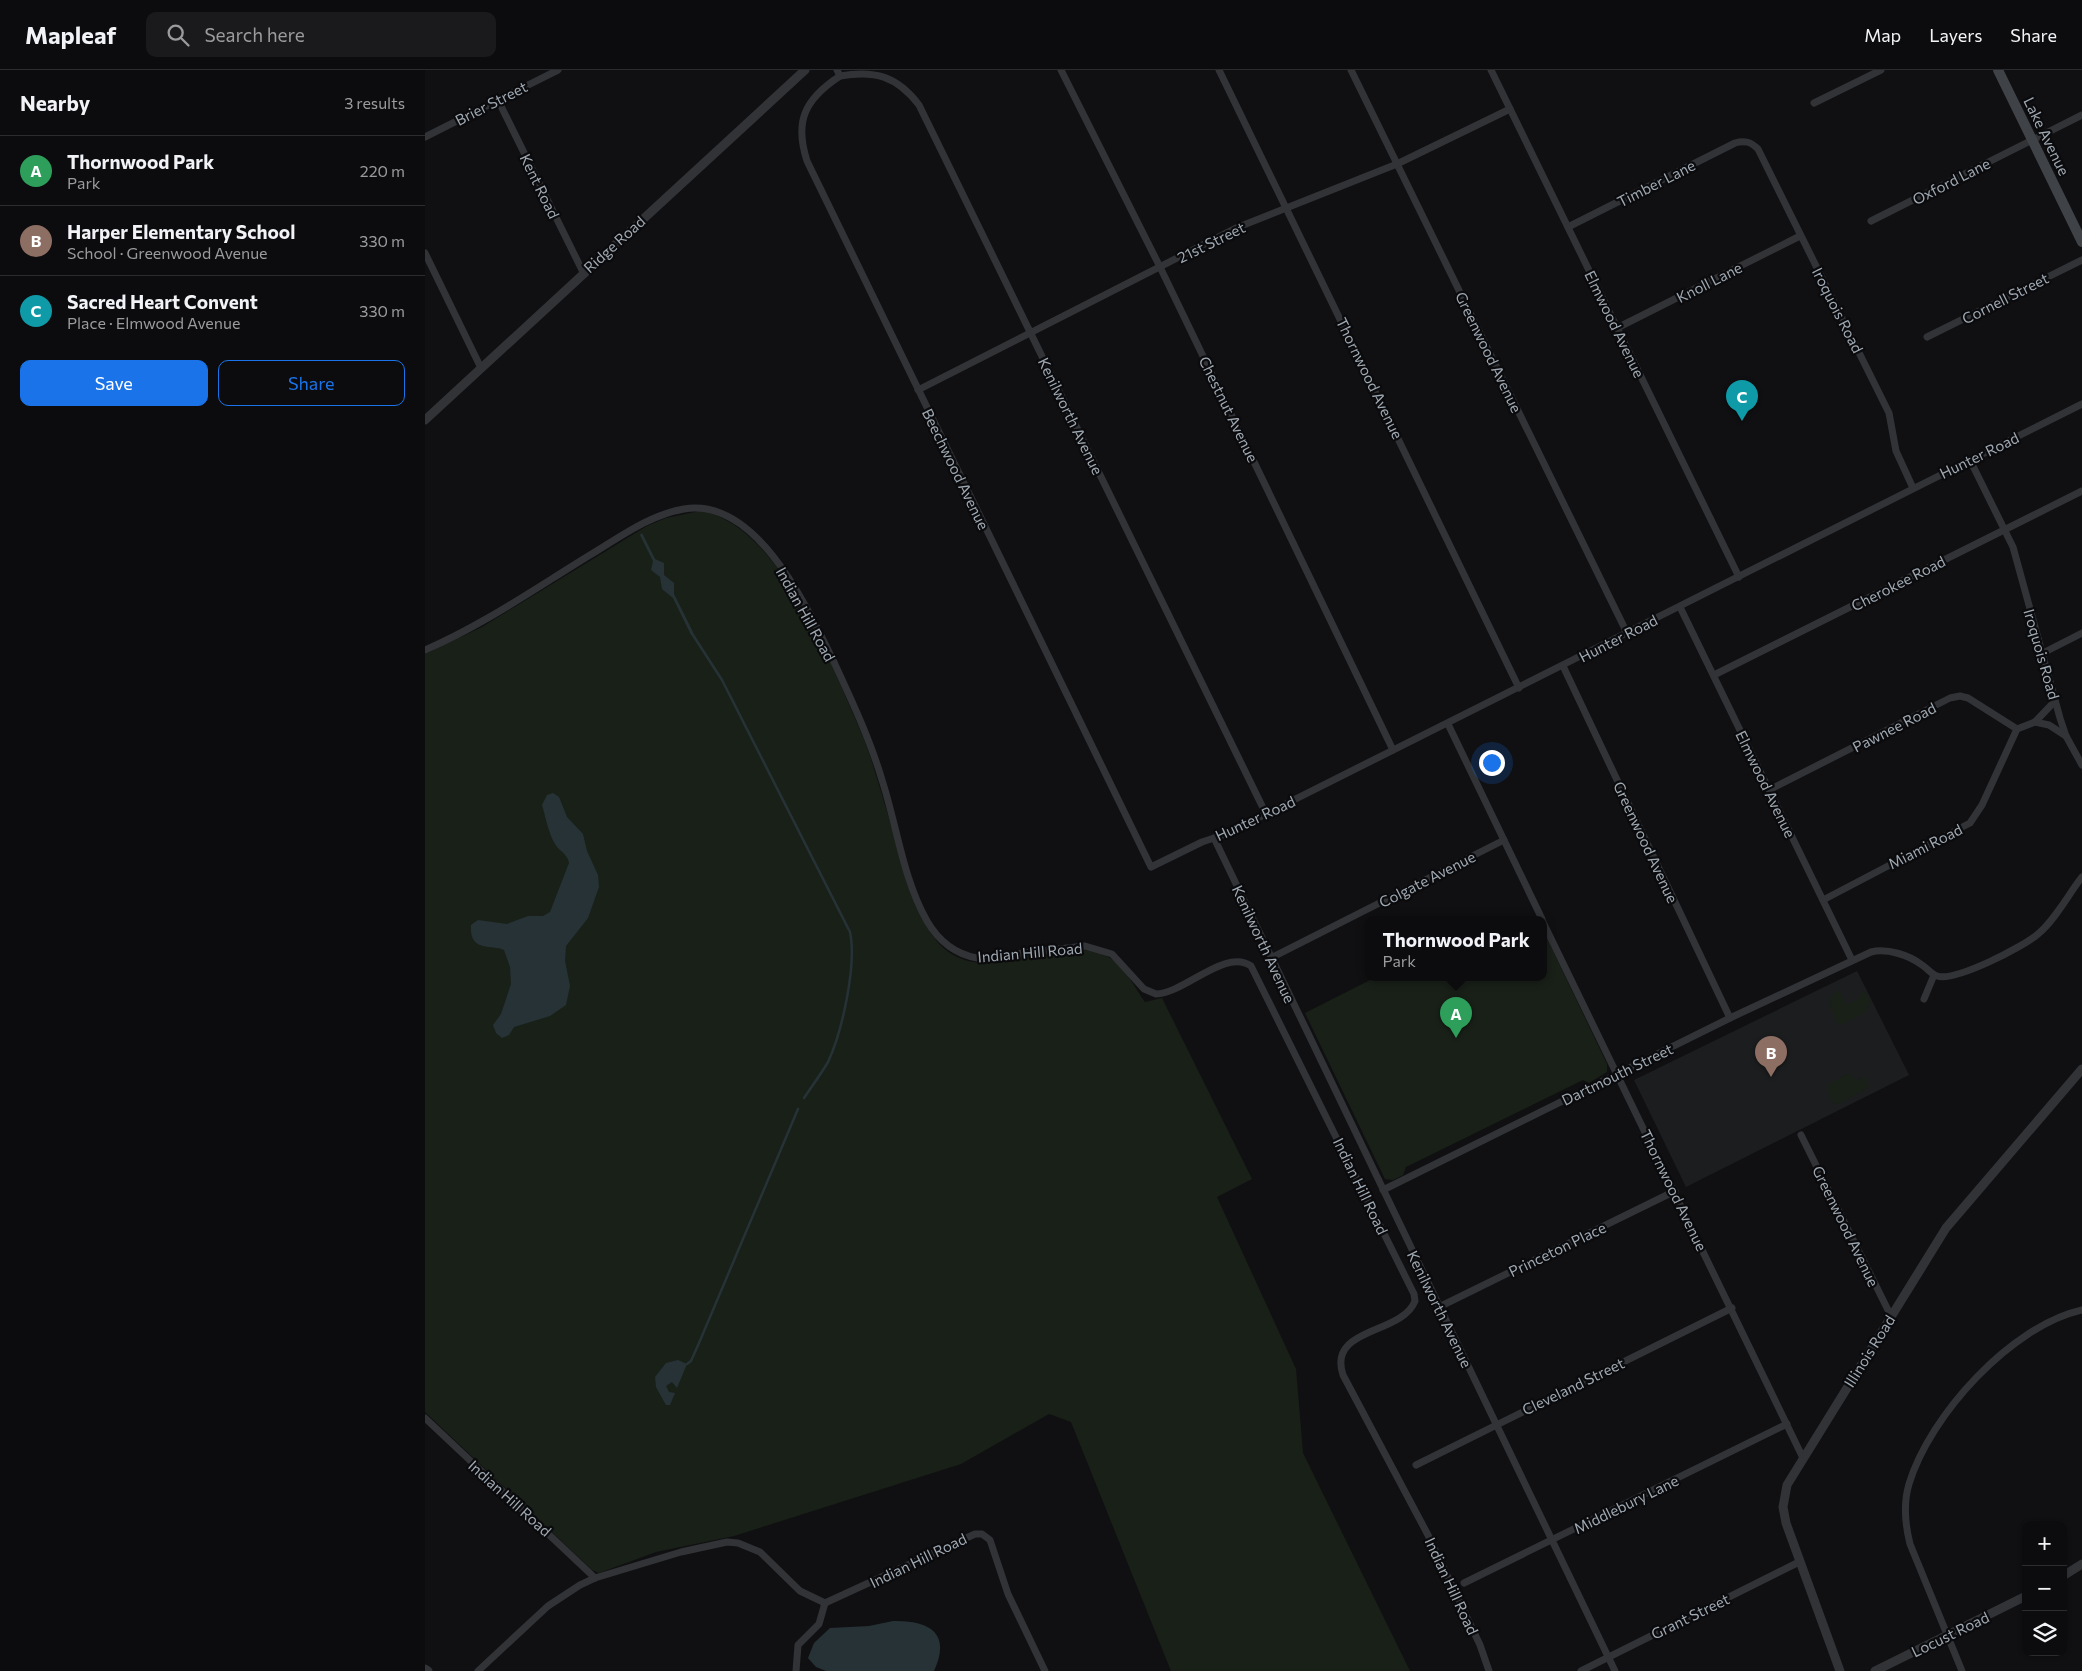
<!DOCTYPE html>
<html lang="en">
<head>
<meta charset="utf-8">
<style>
	:root { --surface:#0c0c0e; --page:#1a1a1c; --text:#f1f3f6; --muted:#9a9b9e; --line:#2c2c2e; --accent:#1a73e8 }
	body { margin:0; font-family:Commissioner,sans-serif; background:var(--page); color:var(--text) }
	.controls { position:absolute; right:15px; bottom:15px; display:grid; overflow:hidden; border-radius:10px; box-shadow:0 1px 4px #0004 }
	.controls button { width:45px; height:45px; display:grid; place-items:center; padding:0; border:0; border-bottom:1px solid var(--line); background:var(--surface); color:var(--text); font:25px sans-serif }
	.you { position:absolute; left:1066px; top:692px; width:18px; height:18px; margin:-12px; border:4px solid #fff; border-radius:50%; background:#1a73e8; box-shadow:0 0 0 8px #1a73e833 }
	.badge { display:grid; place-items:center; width:32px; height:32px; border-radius:50%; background:var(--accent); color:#fff; font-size:16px; font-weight:700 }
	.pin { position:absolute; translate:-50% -41px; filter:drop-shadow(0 1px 2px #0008) }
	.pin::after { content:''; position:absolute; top:26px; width:18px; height:15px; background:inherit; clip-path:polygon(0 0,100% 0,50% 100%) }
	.popup { position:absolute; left:940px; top:846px; width:182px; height:65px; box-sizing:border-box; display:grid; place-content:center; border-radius:10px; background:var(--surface); filter:drop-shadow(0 1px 4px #0005); font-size:16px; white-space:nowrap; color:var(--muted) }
	.popup b { font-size:19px; color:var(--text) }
	.popup::after { content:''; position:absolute; left:50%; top:100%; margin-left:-10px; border:10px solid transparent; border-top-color:var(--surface) }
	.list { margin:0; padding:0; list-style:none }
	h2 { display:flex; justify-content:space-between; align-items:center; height:65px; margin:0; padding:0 20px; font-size:21px }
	h2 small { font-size:16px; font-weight:400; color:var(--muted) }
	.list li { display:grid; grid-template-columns:32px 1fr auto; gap:15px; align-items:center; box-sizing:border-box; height:70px; padding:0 20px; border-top:1px solid var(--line) }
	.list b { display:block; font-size:19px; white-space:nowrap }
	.list p { margin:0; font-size:16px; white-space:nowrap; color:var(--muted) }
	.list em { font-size:16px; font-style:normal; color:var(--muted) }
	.actions { display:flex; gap:10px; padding:15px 20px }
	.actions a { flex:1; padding:11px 0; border:1px solid var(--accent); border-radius:10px; text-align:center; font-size:18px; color:var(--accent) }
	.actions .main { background:var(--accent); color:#fff }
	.icon { flex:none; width:28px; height:28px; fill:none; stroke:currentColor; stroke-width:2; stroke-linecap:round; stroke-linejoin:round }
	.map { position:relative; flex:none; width:1657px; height:1601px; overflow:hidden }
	header { display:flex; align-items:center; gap:30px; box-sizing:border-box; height:70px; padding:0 25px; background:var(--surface); border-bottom:1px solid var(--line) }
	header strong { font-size:24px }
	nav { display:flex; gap:28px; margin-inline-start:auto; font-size:18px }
	.search { width:350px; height:45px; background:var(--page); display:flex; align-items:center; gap:12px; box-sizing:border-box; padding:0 18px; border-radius:10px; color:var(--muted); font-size:19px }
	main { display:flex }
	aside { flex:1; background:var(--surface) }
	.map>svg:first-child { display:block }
	.built { fill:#1c1d1f }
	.green { fill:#192018 }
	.water { fill:#263236 }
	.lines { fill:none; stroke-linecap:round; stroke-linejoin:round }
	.stream { stroke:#263236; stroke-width:2.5 }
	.minor { stroke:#313337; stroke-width:7 }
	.tertiary { stroke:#313337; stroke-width:9 }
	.secondary { stroke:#3f4347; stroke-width:10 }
	.labels { text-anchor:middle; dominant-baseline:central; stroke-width:4.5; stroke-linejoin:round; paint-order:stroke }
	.street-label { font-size:15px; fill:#a0aab4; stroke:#0b0b0d }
</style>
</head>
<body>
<header>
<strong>Mapleaf</strong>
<div class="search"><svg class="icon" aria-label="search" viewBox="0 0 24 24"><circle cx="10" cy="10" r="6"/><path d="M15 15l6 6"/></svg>Search here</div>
<nav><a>Map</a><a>Layers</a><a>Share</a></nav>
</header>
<main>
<aside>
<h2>Nearby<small>3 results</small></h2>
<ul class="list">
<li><span class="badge" style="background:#2e9e5b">A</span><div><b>Thornwood Park</b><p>Park</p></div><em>220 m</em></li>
<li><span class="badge" style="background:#8d6e63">B</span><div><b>Harper Elementary School</b><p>School · Greenwood Avenue</p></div><em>330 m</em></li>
<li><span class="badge" style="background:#0f9aa8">C</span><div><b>Sacred Heart Convent</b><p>Place · Elmwood Avenue</p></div><em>330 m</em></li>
</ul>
<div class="actions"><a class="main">Save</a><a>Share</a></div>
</aside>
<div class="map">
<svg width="1657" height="1601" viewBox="0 0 1657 1601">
	<rect width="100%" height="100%" fill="#101012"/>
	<path class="built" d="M1432,901L1484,1005L1261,1117L1209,1010Z"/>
	<g class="green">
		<path d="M275,441C344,452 392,561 417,618C427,642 438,664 446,689C456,720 465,752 474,783C483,813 491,845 511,870C523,886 542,893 561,893C596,888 652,868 685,888C700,897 710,918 720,932L737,928L827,1109L792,1127L871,1299L878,1383L985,1601H746L646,1352L624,1344L536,1394L309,1466L231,1482L174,1503L167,1500L0,1342V584L57,557L222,456L241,448Z"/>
		<path d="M1119,862L1182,994V1002L1164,1013L1158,1010L981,1097L978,1105L968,1110L960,1109L880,943L951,907H1118Z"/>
		<path d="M1414,920L1422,935L1432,930L1439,920L1446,932L1440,943L1416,955L1412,953L1404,933L1407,925Z"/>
		<path d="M1422,1004L1427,1005L1430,1011L1439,1007L1444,1017L1413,1034L1408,1033L1402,1019L1404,1014Z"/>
	</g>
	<g class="water">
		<path d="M217,463L230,489L239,493V505L249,513V524L268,562L266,565L248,528L237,519L235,507L226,500L228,491L215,465Z"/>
		<path d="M128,723L134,727L142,747L158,764L162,781L173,805L174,817L163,848L141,876L140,891L145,916L141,935L125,946L89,957L84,965L77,968L71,963L68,955L76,944L86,914L85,897L79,880C67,874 44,883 46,855L53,850L82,854L103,846H118L125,842L144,793C143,784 134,781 130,774C123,762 121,748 117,735L122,725Z"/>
		<path d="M253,1290L262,1294L252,1318L247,1312L241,1316L244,1322L250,1323L245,1335H241L231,1317L230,1307L241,1293Z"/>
		<path d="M468,1551C504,1550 527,1563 509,1601H401L391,1597L383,1588L389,1573L405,1558L444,1556Z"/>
	</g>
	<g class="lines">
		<g class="stream">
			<path d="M266,562L297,610L425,862C432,895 417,962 403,992C396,1004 387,1016 379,1028"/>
			<path d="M262,1294L266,1291L274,1273L373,1039"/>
		</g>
		<g class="minor">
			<path d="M412,0L415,6C450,0 472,6 494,35L841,744"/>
			<path d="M636,0L735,197L968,680"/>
			<path d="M794,0L1094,618"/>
			<path d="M926,0L1202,563"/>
			<path d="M1066,0L1314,507"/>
			<path d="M415,6C380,29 369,51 382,91L726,797L777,772L801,764L1657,334"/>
			<path d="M73,30L158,202"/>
			<path d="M1389,33L1456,0"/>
			<path d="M0,67L133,0"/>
			<path d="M1446,151L1657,45"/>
			<path d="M1143,157L1310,73C1320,70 1326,72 1333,79L1464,343L1471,381L1488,418"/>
			<path d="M0,183L56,298"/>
			<path d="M1192,258L1375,166"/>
			<path d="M1502,267L1657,190"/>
			<path d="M493,320L811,158L972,94L1085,39"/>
			<path d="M1545,390L1588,477L1635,648L1641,666L1657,695"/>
			<path d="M1255,537L1427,890"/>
			<path d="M0,580C58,555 111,518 165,485C195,467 224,445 259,439C332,427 382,537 408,590C426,629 445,669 457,710C472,756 478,809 502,851C513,870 530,884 552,888L660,876L687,884L719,919L731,924C760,923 800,878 826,896L989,1224L990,1231C977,1265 902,1257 918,1305L1003,1465L1055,1575L1064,1601"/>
			<path d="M1616,584L1657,563"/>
			<path d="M1138,596L1305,948"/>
			<path d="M1289,605L1657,421"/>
			<path d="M1610,652L1624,655L1641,666"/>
			<path d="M1023,654L1117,849"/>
			<path d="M1344,720L1525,628L1535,626L1543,628L1592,659"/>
			<path d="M789,768L1190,1601"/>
			<path d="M1398,830L1545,753L1557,735L1592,659L1610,652L1630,631"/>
			<path d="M1118,852L1378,1388"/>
			<path d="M846,888L1079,770"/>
			<path d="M1499,929L1509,905"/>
			<path d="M1376,1065L1466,1246"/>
			<path d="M958,1120L1305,948L1446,882C1462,878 1484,885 1497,895C1502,898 1506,904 1512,906C1530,912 1598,877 1613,864C1630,850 1643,825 1657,807"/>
			<path d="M1014,1237L1250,1121"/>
			<path d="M0,1348L170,1508"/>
			<path d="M991,1395L1307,1238"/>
			<path d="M1039,1513L1362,1354"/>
			<path d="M53,1601L123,1536L155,1515L170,1508L256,1482L302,1472L313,1473L335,1482L375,1521L400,1533L550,1464H557L565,1470L583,1524L620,1601"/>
			<path d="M371,1601L373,1575L394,1554L400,1533"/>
			<path d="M1156,1601L1374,1492"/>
			<path d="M1537,1601L1485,1474C1480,1454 1478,1434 1484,1414C1505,1345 1586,1256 1657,1240"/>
		</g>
		<g class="tertiary">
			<path d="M0,350L380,0"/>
			<path d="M1638,1506L1657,1494"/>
			<path d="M0,1599L3,1601"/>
			<path d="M1415,1601L1361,1453L1358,1437L1362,1415L1521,1158L1657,999"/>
			<path d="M1450,1601L1601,1526"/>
		</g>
		<path class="secondary" d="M1573,0L1657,172"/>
	</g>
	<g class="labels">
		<g class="street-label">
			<text transform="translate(66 33) rotate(-27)">Brier Street</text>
			<text transform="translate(1622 66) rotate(64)">Lake Avenue</text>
			<text transform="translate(1526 111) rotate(-27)">Oxford Lane</text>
			<text transform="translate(1231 113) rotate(-27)">Timber Lane</text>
			<text transform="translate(115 116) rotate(64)">Kent Road</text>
			<text transform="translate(786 172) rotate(-26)">21st Street</text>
			<text transform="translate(189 174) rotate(-42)">Ridge Road</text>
			<text transform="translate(1284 212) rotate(-27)">Knoll Lane</text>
			<text transform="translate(1580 228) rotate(-27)">Cornell Street</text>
			<text transform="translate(1413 240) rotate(63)">Iroquois Road</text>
			<text transform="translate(1190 254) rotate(64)">Elmwood Avenue</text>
			<text transform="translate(1064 282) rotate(64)">Greenwood Avenue</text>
			<text transform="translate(945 308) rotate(64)">Thornwood Avenue</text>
			<text transform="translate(804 339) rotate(64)">Chestnut Avenue</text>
			<text transform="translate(646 346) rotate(64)">Kenilworth Avenue</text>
			<text transform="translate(1554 385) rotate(-26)">Hunter Road</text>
			<text transform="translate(531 399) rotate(64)">Beechwood Avenue</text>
			<text transform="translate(1473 513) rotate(-27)">Cherokee Road</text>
			<text transform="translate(381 544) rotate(61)">Indian Hill Road</text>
			<text transform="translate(1193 568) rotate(-27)">Hunter Road</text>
			<text transform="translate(1617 584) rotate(74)">Iroquois Road</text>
			<text transform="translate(1469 657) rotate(-27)">Pawnee Road</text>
			<text transform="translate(1341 714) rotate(64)">Elmwood Avenue</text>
			<text transform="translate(830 748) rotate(-25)">Hunter Road</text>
			<text transform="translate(1221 772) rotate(65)">Greenwood Avenue</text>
			<text transform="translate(1500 776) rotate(-27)">Miami Road</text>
			<text transform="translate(1002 809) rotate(-27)">Colgate Avenue</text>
			<text transform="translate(839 874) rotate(65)">Kenilworth Avenue</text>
			<text transform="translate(605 882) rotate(-5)">Indian Hill Road</text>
			<text transform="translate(1192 1004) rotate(-26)">Dartmouth Street</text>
			<text transform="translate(936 1116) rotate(64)">Indian Hill Road</text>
			<text transform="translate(1249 1120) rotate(64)">Thornwood Avenue</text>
			<text transform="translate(1421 1156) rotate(64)">Greenwood Avenue</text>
			<text transform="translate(1132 1179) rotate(-26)">Princeton Place</text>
			<text transform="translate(1015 1239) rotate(64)">Kenilworth Avenue</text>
			<text transform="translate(1444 1281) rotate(-58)">Illinois Road</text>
			<text transform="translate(1148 1316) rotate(-26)">Cleveland Street</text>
			<text transform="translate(85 1428) rotate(42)">Indian Hill Road</text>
			<text transform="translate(1201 1434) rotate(-26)">Middlebury Lane</text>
			<text transform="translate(493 1490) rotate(-26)">Indian Hill Road</text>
			<text transform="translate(1027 1516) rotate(65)">Indian Hill Road</text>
			<text transform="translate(1265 1546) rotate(-26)">Grant Street</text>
			<text transform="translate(1525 1564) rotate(-26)">Locust Road</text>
		</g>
	</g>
</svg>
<div class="controls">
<button>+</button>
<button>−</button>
<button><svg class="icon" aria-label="layers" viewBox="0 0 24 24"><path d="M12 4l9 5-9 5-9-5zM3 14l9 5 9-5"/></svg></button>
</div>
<div class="you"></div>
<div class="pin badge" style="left:1031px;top:968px;background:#2e9e5b">A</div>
<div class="popup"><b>Thornwood Park</b>Park</div>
<div class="pin badge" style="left:1346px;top:1007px;background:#8d6e63">B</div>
<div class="pin badge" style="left:1317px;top:351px;background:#0f9aa8">C</div>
</div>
</main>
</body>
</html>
